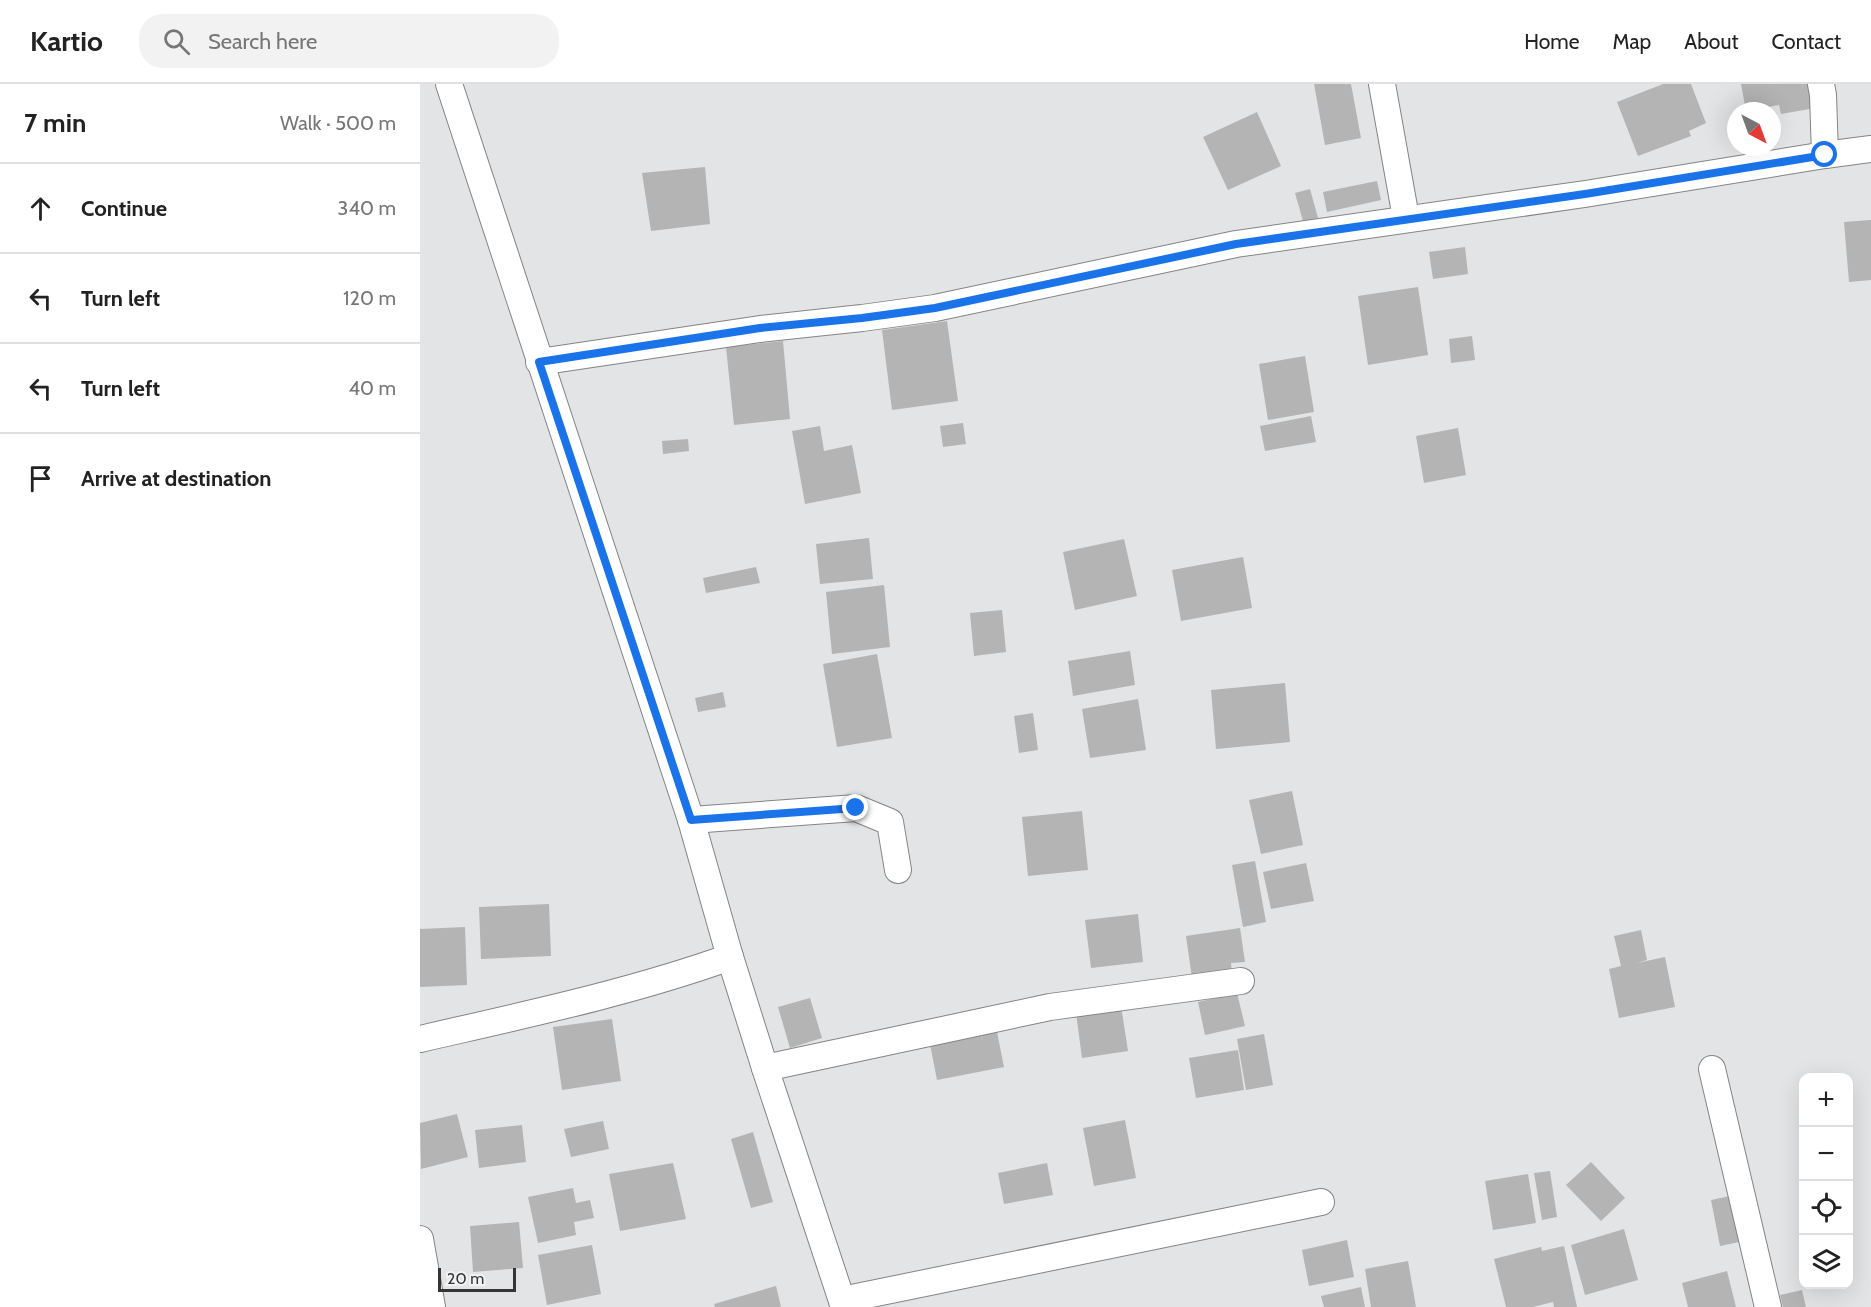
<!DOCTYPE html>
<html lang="en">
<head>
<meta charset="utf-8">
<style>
	:root { --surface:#fff; --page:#f2f2f2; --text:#222; --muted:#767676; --line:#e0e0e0 }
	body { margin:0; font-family:Cabin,sans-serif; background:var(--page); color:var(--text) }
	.controls { position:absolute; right:18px; bottom:18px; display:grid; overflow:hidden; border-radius:12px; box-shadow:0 6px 24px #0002 }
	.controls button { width:54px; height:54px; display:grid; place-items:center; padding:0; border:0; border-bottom:2px solid var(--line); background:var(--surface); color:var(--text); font:30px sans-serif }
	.compass { position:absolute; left:1307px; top:18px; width:54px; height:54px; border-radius:50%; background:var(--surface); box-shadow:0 6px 24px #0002; rotate:139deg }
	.scale { position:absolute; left:18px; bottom:15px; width:78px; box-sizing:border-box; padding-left:6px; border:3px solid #353536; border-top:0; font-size:16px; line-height:21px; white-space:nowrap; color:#353536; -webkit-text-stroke:4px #f1f2f3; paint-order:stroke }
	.stop { position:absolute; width:18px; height:18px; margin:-14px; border:4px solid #1a73e8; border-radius:50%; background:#fff }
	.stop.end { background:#1a73e8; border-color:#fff; box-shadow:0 2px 6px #0008 }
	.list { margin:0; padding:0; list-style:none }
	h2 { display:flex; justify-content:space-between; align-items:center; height:78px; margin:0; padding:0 24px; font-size:26px }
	h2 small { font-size:20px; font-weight:400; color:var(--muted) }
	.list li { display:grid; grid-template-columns:39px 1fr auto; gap:18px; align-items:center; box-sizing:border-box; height:90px; padding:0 24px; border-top:2px solid var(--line) }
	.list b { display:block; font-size:22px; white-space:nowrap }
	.list em { font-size:20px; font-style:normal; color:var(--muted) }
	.icon { flex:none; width:33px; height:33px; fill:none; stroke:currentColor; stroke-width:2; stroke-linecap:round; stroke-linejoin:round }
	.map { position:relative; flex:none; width:1451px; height:1223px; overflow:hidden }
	header { display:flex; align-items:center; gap:36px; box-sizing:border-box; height:84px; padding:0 30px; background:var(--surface); border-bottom:2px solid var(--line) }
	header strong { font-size:28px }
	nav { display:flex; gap:33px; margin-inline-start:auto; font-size:21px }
	.search { width:420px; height:54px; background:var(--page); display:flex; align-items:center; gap:15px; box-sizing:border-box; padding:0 21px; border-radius:24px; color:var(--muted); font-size:22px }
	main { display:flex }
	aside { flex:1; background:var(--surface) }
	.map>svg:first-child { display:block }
	.building { fill:#b4b4b5 }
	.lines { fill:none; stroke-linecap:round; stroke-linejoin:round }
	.minor-casing { stroke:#838485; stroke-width:28 }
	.minor { stroke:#fff; stroke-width:26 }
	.route { stroke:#1a73e8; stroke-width:8 }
</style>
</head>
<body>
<header>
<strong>Kartio</strong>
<div class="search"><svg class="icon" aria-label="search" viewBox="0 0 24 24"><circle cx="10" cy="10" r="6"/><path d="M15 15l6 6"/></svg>Search here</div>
<nav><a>Home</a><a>Map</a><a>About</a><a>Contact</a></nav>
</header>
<main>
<aside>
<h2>7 min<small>Walk · 500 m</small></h2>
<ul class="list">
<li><svg class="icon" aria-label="ahead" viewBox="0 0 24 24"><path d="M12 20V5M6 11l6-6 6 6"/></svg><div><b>Continue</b></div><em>340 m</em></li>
<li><svg class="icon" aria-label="left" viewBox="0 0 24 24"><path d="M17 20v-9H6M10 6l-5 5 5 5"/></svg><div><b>Turn left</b></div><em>120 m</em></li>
<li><svg class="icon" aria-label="left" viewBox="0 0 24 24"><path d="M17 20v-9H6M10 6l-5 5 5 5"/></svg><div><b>Turn left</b></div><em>40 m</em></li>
<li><svg class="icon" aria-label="arrive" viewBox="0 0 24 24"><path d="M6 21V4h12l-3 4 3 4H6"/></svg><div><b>Arrive at destination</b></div></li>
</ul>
</aside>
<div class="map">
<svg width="1451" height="1223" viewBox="0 0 1451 1223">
	<rect width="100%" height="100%" fill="#e3e4e5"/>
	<g class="building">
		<path d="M894,0H931L941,54L905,61Z"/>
		<path d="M1243,0H1271L1286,39L1269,47L1271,52L1218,72L1197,18Z"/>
		<path d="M1321,0H1390L1395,24L1361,30L1359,21L1326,27Z"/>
		<path d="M837,28L861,82L808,106L783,53Z"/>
		<path d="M285,83L290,140L231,147L222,89Z"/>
		<path d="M957,97L961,116L907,128L903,108Z"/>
		<path d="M890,105L898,134L883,137L875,109Z"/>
		<path d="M1451,136V196L1429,198L1424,138Z"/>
		<path d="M1045,163L1048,190L1013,195L1009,168Z"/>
		<path d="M998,203L1008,271L948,281L938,212Z"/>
		<path d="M527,237L538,317L472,326L462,246Z"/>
		<path d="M1052,252L1055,276L1031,279L1029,255Z"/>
		<path d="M363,257L370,335L314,341L306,263Z"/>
		<path d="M885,272L894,328L848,336L839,280Z"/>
		<path d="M891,332L896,358L845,367L840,342Z"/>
		<path d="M543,339L546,360L523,363L520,342Z"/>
		<path d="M400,342L404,367L432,361L441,409L385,420L372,347Z"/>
		<path d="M1038,344L1046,391L1004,399L996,352Z"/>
		<path d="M268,355L269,367L243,370L242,357Z"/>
		<path d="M449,454L453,495L400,500L396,460Z"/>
		<path d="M704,455L717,512L655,526L643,468Z"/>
		<path d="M823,473L832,524L761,537L752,486Z"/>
		<path d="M336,483L340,499L286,509L283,494Z"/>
		<path d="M464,501L470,563L412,570L406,508Z"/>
		<path d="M582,526L586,568L554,572L550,529Z"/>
		<path d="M710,567L715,601L653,612L648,577Z"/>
		<path d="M457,570L472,654L417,663L403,580Z"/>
		<path d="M865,599L870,658L796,665L791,606Z"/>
		<path d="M303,608L306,623L278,628L275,614Z"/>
		<path d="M718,615L726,666L670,674L662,625Z"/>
		<path d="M613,629L618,666L599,669L594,632Z"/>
		<path d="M872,707L883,761L841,770L829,716Z"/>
		<path d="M662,727L668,786L608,792L602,733Z"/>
		<path d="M835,777L846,838L823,843L812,781Z"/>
		<path d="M886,779L894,817L851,825L843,788Z"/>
		<path d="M129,820L131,872L61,875L59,823Z"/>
		<path d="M718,830L723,878L671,884L665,836Z"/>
		<path d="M45,843L47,901L0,903V845Z"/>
		<path d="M820,844L825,878L811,879L812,888L772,894L766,852Z"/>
		<path d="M1221,846L1227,876L1217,879L1245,873L1255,923L1199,934L1189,885L1201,882L1194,852Z"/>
		<path d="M817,909L825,942L785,951L778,918Z"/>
		<path d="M390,914L402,954L370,964L358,923Z"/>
		<path d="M701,922L708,967L662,974L656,929Z"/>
		<path d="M192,935L201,997L142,1006L133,943Z"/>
		<path d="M577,948L584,983L517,996L510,960Z"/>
		<path d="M844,950L853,1001L826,1006L817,955Z"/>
		<path d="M818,966L824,1006L776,1014L769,974Z"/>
		<path d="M37,1030L48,1073L1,1085L0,1039Z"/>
		<path d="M705,1036L716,1094L674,1102L663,1044Z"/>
		<path d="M183,1037L189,1065L151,1073L144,1045Z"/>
		<path d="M102,1041L106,1078L59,1084L55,1046Z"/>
		<path d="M333,1048L353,1118L331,1124L311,1055Z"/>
		<path d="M1171,1078L1205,1114L1181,1137L1146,1101Z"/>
		<path d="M253,1079L266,1135L200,1147L189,1090Z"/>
		<path d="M627,1079L633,1111L584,1120L578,1089Z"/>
		<path d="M1130,1087L1137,1133L1122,1136L1114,1089Z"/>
		<path d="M1108,1090L1116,1139L1073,1146L1065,1097Z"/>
		<path d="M153,1104L156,1119L170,1116L174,1134L154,1138L156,1151L118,1159L108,1113Z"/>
		<path d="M1315,1111L1324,1157L1300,1162L1291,1116Z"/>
		<path d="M99,1138L103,1184L53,1188L50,1142Z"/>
		<path d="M1204,1145L1218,1196L1165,1211L1151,1161Z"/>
		<path d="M927,1156L934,1193L889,1202L882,1166Z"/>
		<path d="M172,1161L181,1210L127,1221L118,1171Z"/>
		<path d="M1144,1162L1157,1223H1134L1133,1218L1113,1223H1086L1074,1175L1121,1163L1122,1167Z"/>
		<path d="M988,1177L996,1223H951L945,1185Z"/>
		<path d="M1307,1187L1316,1223H1268L1262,1199Z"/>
		<path d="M356,1202L361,1223H295L294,1220Z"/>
		<path d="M941,1203L945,1223H904L901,1212Z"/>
		<path d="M1382,1206L1386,1223H1363L1360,1211Z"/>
	</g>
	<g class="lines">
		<g class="minor-casing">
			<g id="minor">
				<path d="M29,0L271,736L310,873L345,984L424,1223"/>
				<path d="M962,0L986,134"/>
				<path d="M1401,0L1403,11L1405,71"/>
				<path d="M119,278L340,245L442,234L515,224L816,160L1165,110L1405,71L1451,65"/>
				<path d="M271,736L436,724L470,738L478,786"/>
				<path d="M0,955C104,931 209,909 310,873"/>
				<path d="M345,984L630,923L821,897"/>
				<path d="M1292,985L1348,1223"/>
				<path d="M0,1155L12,1223"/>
				<path d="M422,1216L901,1118"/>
			</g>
		</g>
		<use href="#minor" class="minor"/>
	</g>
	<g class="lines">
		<path class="route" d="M436,724L271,736L119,278L340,244L442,234L515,224L816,160L1165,110L1405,71"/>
	</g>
</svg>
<div class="controls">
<button>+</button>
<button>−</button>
<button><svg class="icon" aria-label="locate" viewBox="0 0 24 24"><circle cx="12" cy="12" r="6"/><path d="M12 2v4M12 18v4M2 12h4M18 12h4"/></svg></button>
<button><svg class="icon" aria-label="layers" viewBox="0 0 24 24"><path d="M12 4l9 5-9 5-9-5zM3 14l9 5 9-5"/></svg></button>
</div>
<svg class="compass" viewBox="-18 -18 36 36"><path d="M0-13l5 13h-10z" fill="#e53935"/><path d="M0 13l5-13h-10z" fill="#767676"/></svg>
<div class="scale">20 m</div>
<div class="stop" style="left:1405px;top:71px"></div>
<div class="stop end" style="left:436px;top:724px"></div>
</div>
</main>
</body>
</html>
